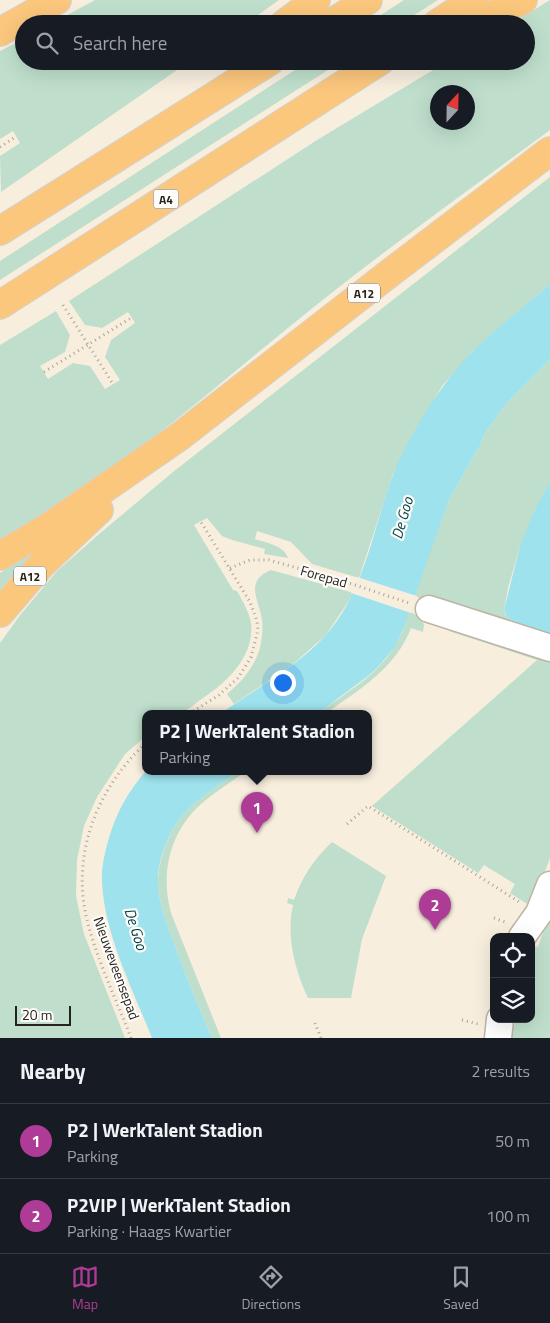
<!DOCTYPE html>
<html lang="en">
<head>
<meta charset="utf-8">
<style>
	:root { --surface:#171b24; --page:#242831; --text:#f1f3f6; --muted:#9ea1a6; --line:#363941; --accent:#ae3b95 }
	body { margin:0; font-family:"Titillium Web",sans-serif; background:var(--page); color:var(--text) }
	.controls { position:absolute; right:15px; bottom:15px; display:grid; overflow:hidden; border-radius:10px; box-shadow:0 5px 20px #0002 }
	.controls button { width:45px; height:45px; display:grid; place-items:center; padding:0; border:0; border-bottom:1px solid var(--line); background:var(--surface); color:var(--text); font:25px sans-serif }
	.compass { position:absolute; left:430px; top:85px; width:45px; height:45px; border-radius:50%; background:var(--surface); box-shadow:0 5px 20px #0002; rotate:22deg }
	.scale { position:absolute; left:15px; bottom:12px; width:56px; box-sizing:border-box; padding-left:5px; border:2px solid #26231d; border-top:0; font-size:14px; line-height:18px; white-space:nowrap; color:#26231d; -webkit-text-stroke:4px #fefcf9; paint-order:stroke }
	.you { position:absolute; left:282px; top:682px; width:18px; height:18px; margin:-12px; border:4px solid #fff; border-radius:50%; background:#1a73e8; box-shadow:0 0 0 8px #1a73e833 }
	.badge { display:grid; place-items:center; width:32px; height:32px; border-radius:50%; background:var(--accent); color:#fff; font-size:16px; font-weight:700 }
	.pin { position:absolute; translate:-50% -41px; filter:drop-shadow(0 1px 2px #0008) }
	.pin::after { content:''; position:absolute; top:26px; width:18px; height:15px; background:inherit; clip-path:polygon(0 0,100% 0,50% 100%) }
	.popup { position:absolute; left:142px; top:710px; width:230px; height:65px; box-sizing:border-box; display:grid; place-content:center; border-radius:10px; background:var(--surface); filter:drop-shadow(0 1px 4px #0005); font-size:16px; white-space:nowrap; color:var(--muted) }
	.popup b { font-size:19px; color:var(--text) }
	.popup::after { content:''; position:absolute; left:50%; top:100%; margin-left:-10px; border:10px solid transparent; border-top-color:var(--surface) }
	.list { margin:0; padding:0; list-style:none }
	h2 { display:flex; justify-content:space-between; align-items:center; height:65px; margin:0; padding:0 20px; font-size:21px }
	h2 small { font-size:16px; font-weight:400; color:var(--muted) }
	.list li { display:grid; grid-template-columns:32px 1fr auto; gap:15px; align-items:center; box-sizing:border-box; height:75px; padding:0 20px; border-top:1px solid var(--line) }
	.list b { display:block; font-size:19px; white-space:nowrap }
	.list p { margin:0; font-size:16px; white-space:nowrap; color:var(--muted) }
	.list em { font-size:16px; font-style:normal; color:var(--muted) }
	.icon { flex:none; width:28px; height:28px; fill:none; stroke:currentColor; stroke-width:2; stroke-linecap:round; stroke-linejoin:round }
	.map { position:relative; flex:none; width:550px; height:1038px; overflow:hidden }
	.search { position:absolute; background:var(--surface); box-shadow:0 5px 20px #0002; left:15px; right:15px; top:15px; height:55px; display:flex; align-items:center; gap:12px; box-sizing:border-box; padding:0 18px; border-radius:28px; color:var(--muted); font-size:19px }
	.sheet { height:215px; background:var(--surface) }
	nav { display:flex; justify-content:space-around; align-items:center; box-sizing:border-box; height:70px; border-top:1px solid var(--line); background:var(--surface); font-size:14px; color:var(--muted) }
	nav a { display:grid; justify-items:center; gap:2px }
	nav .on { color:var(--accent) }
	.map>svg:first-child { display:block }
	.green { fill:#bfdfcc; fill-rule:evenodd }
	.water { fill:#9de2ed }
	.pier { fill:#f8eede }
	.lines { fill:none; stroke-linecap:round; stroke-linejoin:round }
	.minor-casing { stroke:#bdb4a4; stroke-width:29 }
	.highway-casing { stroke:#d4d3d2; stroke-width:30 }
	.path { stroke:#aba397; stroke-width:3; stroke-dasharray:1 4; stroke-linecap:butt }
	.minor { stroke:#fff; stroke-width:26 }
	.highway { stroke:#fbc77d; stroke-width:28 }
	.labels { text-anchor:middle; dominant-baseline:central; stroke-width:4.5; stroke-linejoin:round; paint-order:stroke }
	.shield { fill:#fefcf9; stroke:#67645f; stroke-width:1 }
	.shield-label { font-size:12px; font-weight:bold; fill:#26231d }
	.street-label { font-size:14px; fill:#26231d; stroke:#fefcf9 }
	.water-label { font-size:15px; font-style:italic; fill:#004049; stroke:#fefcf9 }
</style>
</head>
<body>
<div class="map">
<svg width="550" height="1038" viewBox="0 0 550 1038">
	<rect width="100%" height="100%" fill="#f8eede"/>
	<g class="green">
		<path d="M95,0H279L245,24H51Z"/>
		<path d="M404,0H438L400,24H367Z"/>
		<path d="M550,0V130C476,185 401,238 329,295C221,380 120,475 0,543V345L56,311L70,335L65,352L40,366L48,379L73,363L90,366L105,389L120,380L105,357L111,340L135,323L128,312L102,328L85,325L69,301L317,140L448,61H526V24H511ZM438,92H468V122H438Z"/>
		<path d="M24,39V61H190L1,192L0,156L20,143L13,131L0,139V51Z"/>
		<path d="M309,61H342L0,280V261Z"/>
		<path d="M550,177V284L472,352L442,386L424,417L393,474L359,578L312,564L291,542L257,531L255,539C266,543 284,545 288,558L264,554L265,549L232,540L222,536L207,518L194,525L233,590L237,591C243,601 249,612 251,623C255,655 228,682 203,698C196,703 186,712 177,714C168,717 155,714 146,714V736L125,754L97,797L84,826L77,860L76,896L84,934L125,1038H0V643L21,614L57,571L98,535L173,472Z"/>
		<path d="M550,359V482L520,546L508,588L504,610L505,614L515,624L430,604L414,595L448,502L471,460L480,446L485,433L505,405Z"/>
		<path d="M67,529L0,603V573Z"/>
		<path d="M271,570L354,593L326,635L292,665L234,704L227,694C243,681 257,664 261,643C262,636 263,628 262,620C260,602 243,581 271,570Z"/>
		<path d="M409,611L422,618L424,625L423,632L411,628C396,668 359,690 325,714H317C344,694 377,676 395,646C402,635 405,623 409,611Z"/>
		<path d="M450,629L550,653V858L532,907L510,893L515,884L484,865L478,873L372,806L537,660L449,631Z"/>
		<path d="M237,772H245C231,782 215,792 201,804C170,832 160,873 171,913L221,1038H212C199,1008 186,977 175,946C168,927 159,906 158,884C158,862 167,835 181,817C196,799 218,786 237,772Z"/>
		<path d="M332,842L386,876L362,939L351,998H308C295,970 286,936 293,905L287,903L288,898L294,900C302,877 314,859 332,842Z"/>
		<path d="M550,912V1038H510L516,1019H531V948L532,945L538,947Z"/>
	</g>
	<g class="water">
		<path d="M550,284V359L505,405L485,433L480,446L471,460L448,502L404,627L395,647L379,666L368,676L317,714H220C255,689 297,667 326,635C365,591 373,528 393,475C408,437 443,380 473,351C497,328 524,307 550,284Z"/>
		<path d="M550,482V635C534,630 509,627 504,610L520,546L533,514Z"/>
		<path d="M146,771L237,772C218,786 196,799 181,817C167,835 157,862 158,884C159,906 168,927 175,946C186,977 199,1008 212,1038H152C132,987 100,926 102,871C103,860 106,848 109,838C116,813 129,790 146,771Z"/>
	</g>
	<path class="pier" d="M357,577L417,596L411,613L351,593Z"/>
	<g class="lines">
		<g class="minor-casing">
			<g id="minor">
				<path d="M429,609L550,648"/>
				<path d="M522,937L539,913L550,885"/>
				<path d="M498,1038L500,1019"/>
			</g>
		</g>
		<g class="highway-casing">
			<g id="highway">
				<path d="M284,24L316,0"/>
				<path d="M330,24L368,0"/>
				<path d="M437,24L473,0"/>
				<path d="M474,24L523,0"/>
				<path d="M0,32L57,0"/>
				<path d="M0,231L270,61"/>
				<path d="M0,305L380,61"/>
				<path d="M0,556L50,526L179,437L386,276L550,151"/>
				<path d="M0,613L42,564L99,510"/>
			</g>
		</g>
		<g class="path">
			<path d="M0,147L15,137"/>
			<path d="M63,305L113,384"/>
			<path d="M44,372L131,318"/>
			<path d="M230,568L250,560H269L343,581L409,603"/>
			<path d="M189,714L219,695L238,678L251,657L258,630L257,621L250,602L201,522"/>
			<path d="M347,824L368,806L521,903"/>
			<path d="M494,918L505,922"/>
			<path d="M462,1020L478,1024"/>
			<path d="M315,1023L321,1038"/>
			<path d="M131,1038C116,999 97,960 87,920C71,854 97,788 146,743"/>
		</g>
		<use href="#minor" class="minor"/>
		<use href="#highway" class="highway"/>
	</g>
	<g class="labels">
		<g class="shield">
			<rect x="153.5" y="189.5" width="25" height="19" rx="4"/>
			<rect x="348" y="283.5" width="32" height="19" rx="4"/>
			<rect x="14" y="566.5" width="32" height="19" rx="4"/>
		</g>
		<g class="shield-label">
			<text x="166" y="199">A4</text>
			<text x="364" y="293">A12</text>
			<text x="30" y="576">A12</text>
		</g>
		<g class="street-label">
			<text transform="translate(324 576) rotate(16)">Forepad</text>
			<text transform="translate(117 968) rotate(70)">Nieuweveensepad</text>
		</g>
		<g class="water-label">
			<text transform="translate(402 518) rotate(-74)">De Goo</text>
			<text transform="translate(136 929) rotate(72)">De Goo</text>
		</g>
	</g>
</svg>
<div class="controls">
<button><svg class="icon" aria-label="locate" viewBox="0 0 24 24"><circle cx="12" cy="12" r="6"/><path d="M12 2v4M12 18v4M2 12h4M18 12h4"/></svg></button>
<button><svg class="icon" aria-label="layers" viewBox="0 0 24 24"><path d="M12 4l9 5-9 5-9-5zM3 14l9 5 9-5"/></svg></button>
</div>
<svg class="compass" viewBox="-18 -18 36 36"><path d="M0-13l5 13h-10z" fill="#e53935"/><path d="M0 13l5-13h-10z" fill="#9ea1a6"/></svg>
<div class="scale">20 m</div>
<div class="you"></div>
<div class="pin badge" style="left:257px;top:833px">1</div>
<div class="popup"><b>P2 | WerkTalent Stadion</b>Parking</div>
<div class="pin badge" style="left:435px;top:930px">2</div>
<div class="search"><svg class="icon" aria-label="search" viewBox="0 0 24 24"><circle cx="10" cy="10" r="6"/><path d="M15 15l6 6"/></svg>Search here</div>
</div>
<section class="sheet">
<h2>Nearby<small>2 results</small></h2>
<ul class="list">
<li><span class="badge">1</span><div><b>P2 | WerkTalent Stadion</b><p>Parking</p></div><em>50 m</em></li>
<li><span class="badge">2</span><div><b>P2VIP | WerkTalent Stadion</b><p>Parking · Haags Kwartier</p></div><em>100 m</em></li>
</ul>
</section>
<nav>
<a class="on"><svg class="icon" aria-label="map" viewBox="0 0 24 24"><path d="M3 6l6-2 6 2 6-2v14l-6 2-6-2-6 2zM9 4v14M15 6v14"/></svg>Map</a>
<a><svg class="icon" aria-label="directions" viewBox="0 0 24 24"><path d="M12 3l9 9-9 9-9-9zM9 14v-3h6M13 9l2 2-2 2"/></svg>Directions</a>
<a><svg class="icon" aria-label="saved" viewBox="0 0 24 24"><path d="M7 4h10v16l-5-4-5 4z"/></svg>Saved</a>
</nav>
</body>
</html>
